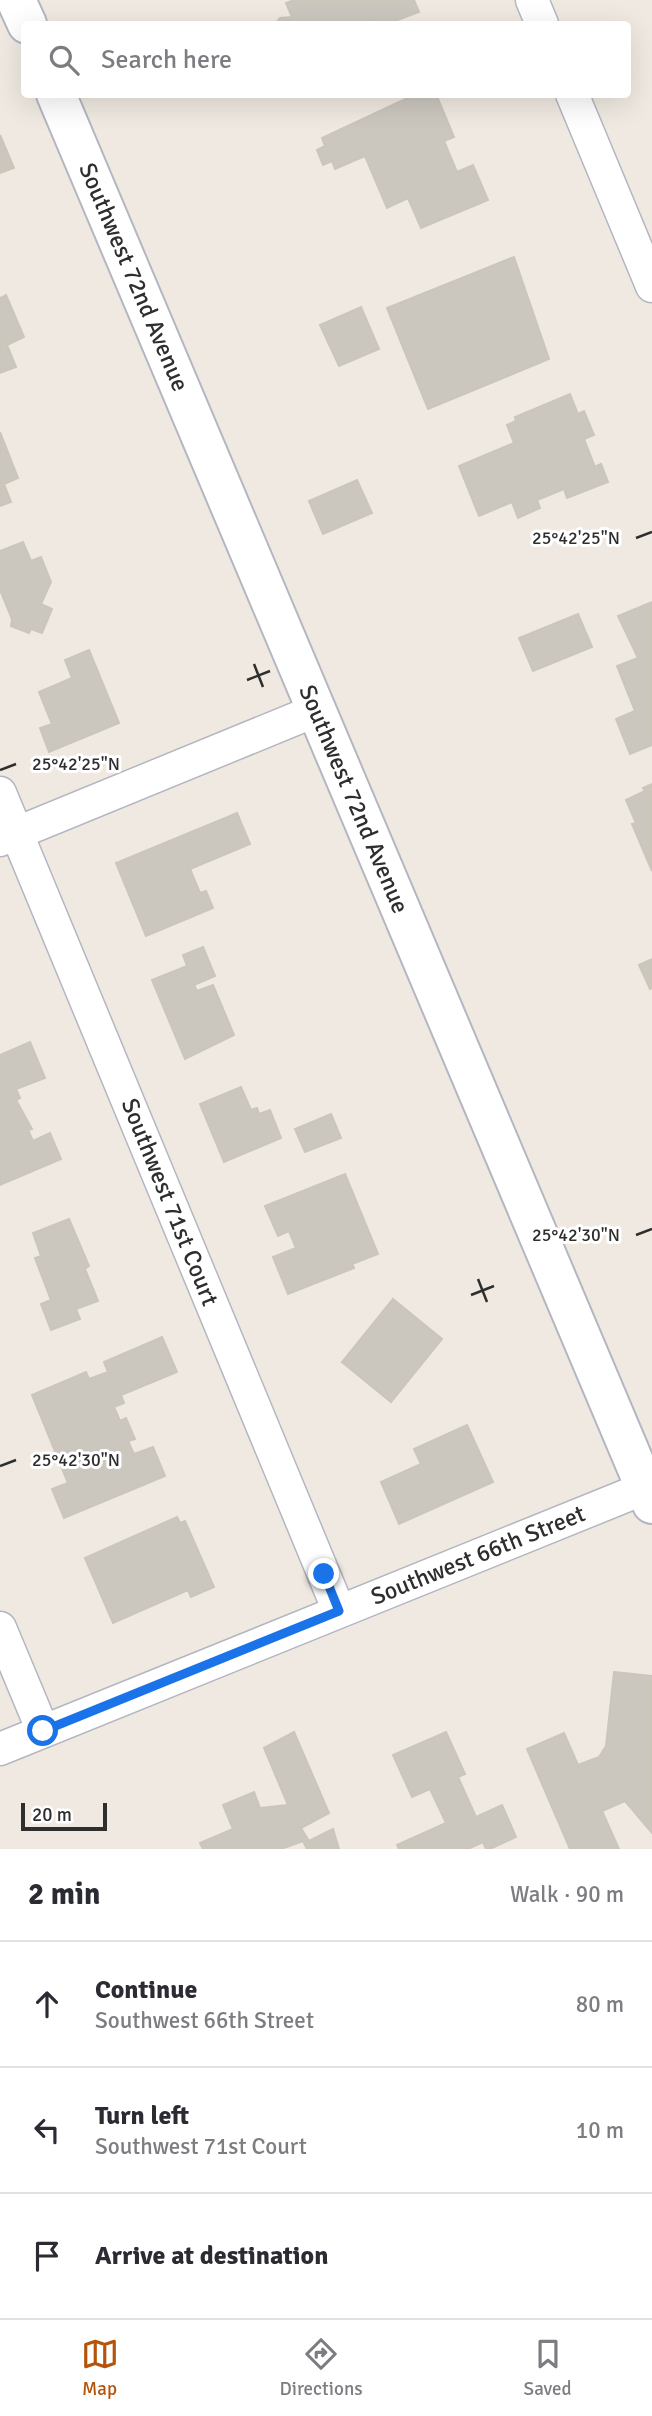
<!DOCTYPE html>
<html lang="en">
<head>
<meta charset="utf-8">
<style>
	:root { --surface:#fff; --page:#f2f2f3; --text:#2b2b33; --muted:#7c7c81; --line:#e1e1e2; --accent:#b45309 }
	body { margin:0; font-family:Signika,sans-serif; background:var(--page); color:var(--text) }
	.scale { position:absolute; left:21px; bottom:18px; width:86px; box-sizing:border-box; padding-left:7px; border:4px solid #2e2e2e; border-top:0; font-size:19px; line-height:24px; white-space:nowrap; color:#2e2e2e; -webkit-text-stroke:5px #fff; paint-order:stroke }
	.stop { position:absolute; width:21px; height:21px; margin:-16px; border:5px solid #1a73e8; border-radius:50%; background:#fff }
	.stop.end { background:#1a73e8; border-color:#fff; box-shadow:0 2px 7px #0008 }
	.list { margin:0; padding:0; list-style:none }
	h2 { display:flex; justify-content:space-between; align-items:center; height:91px; margin:0; padding:0 28px; font-size:30px }
	h2 small { font-size:23px; font-weight:400; color:var(--muted) }
	.list li { display:grid; grid-template-columns:46px 1fr auto; gap:21px; align-items:center; box-sizing:border-box; height:126px; padding:0 28px; border-top:2px solid var(--line) }
	.list b { display:block; font-size:26px; white-space:nowrap }
	.list p { margin:0; font-size:23px; white-space:nowrap; color:var(--muted) }
	.list em { font-size:23px; font-style:normal; color:var(--muted) }
	.icon { flex:none; width:38px; height:38px; fill:none; stroke:currentColor; stroke-width:2; stroke-linecap:round; stroke-linejoin:round }
	.map { position:relative; flex:none; width:652px; height:1849px; overflow:hidden }
	.search { position:absolute; background:var(--surface); box-shadow:0 7px 28px #0002; left:21px; right:21px; top:21px; height:77px; display:flex; align-items:center; gap:18px; box-sizing:border-box; padding:0 24px; border-radius:7px; color:var(--muted); font-size:26px }
	.sheet { height:469px; background:var(--surface) }
	nav { display:flex; justify-content:space-around; align-items:center; box-sizing:border-box; height:98px; border-top:2px solid var(--line); background:var(--surface); font-size:19px; color:var(--muted) }
	nav a { display:grid; justify-items:center; gap:4px }
	nav .on { color:var(--accent) }
	.map>svg:first-child { display:block }
	.building { fill:#cbc7bf; stroke:#cbc5ba; stroke-width:2 }
	.lines { fill:none; stroke-linecap:round; stroke-linejoin:round }
	.street-casing { stroke:#b4b7c1; stroke-width:35 }
	.secondary-casing { stroke:#b4b7c1; stroke-width:42 }
	.street { stroke:#fff; stroke-width:32 }
	.secondary { stroke:#fff; stroke-width:38 }
	.route { stroke:#1a73e8; stroke-width:9 }
	.ticks { fill:none; stroke:#2e2e2e; stroke-width:2.5 }
	.labels { text-anchor:middle; dominant-baseline:central; stroke-width:6; stroke-linejoin:round; paint-order:stroke }
	.street-label { font-size:24px; fill:#2e2e2e; stroke:#fff }
	.ticks-label { font-size:18px; text-anchor:middle; fill:#2e2e2e; stroke:#fff; stroke-width:6; stroke-linejoin:round; paint-order:stroke }
</style>
</head>
<body>
<div class="map">
<svg width="652" height="1849" viewBox="0 0 652 1849">
	<rect width="100%" height="100%" fill="#efe9e1"/>
	<g class="building">
		<path d="M294,0H414L419,12L387,24H374L373,20L371,24H275L280,18L292,17L286,3Z"/>
		<path d="M416,94H436L454,137L444,141L457,172L473,165L488,200L421,228L408,198L387,208L365,156L335,169L332,161L323,165L317,150L325,146L322,138Z"/>
		<path d="M0,135L14,168L0,173Z"/>
		<path d="M514,257L549,359L428,409L387,308Z"/>
		<path d="M6,295L24,337L7,345L16,367L0,373V298Z"/>
		<path d="M361,307L379,349L339,366L320,325Z"/>
		<path d="M570,394L578,414L584,411L594,435L584,439L595,467L601,464L608,482L567,498L564,489L537,500L540,508L518,518L512,502L479,516L459,466L514,443L507,425L516,421L515,417Z"/>
		<path d="M0,432L18,478L4,484L11,502L0,506Z"/>
		<path d="M357,480L372,513L323,534L309,501Z"/>
		<path d="M23,542L31,561L41,557L51,582L41,604L52,609L42,633L31,629L29,633L11,626L12,619L0,590V551Z"/>
		<path d="M652,602V745L630,754L616,719L635,711L617,666L638,658L618,616Z"/>
		<path d="M578,614L592,647L533,671L519,638Z"/>
		<path d="M89,650L119,723L49,752L40,728L52,724L39,692L72,678L65,660Z"/>
		<path d="M652,784V871L632,824L636,823L626,800L645,791L643,788Z"/>
		<path d="M237,813L250,844L190,869L200,893L206,891L213,908L146,936L116,863Z"/>
		<path d="M203,947L215,976L194,985L197,991L213,985L234,1035L185,1059L152,980L187,966L183,955Z"/>
		<path d="M652,959V988L650,989L639,965Z"/>
		<path d="M30,1042L45,1078L16,1089L20,1098L16,1100L32,1129L28,1130L33,1141L50,1133L61,1159L0,1185V1055Z"/>
		<path d="M241,1087L251,1110L257,1108L259,1114L270,1110L281,1138L224,1162L200,1104Z"/>
		<path d="M331,1114L341,1138L305,1152L295,1129Z"/>
		<path d="M345,1174L378,1254L352,1264L354,1268L288,1294L273,1257L296,1248L289,1231L278,1236L265,1206Z"/>
		<path d="M69,1219L89,1266L85,1269L98,1301L76,1309L80,1319L51,1330L41,1304L51,1300L35,1258L41,1256L33,1233Z"/>
		<path d="M393,1299L442,1339L391,1402L342,1362Z"/>
		<path d="M162,1337L177,1372L121,1395L124,1403L114,1407L120,1421L126,1418L135,1439L128,1441L134,1454L153,1447L165,1476L64,1518L52,1489L68,1483L32,1395L86,1372L89,1379L108,1372L104,1362Z"/>
		<path d="M467,1425L493,1482L399,1524L381,1482L421,1464L414,1449Z"/>
		<path d="M177,1517L180,1523L185,1521L214,1587L191,1597L188,1590L113,1623L85,1558Z"/>
		<path d="M614,1672L652,1676V1833L625,1801L602,1811L619,1849H570L527,1749L564,1733L578,1765L599,1757L606,1746Z"/>
		<path d="M294,1732L329,1813L301,1828L309,1841L333,1829L339,1849H307L303,1841L281,1849H203L200,1843L233,1829L223,1805L254,1792L260,1808L288,1805L264,1748Z"/>
		<path d="M446,1732L465,1774L458,1777L476,1817L502,1805L516,1837L490,1849H486L483,1842L468,1849H399L397,1845L446,1823L430,1789L412,1797L393,1755Z"/>
	</g>
	<g class="lines">
		<g class="street-casing">
			<g id="street">
				<path d="M532,0L542,24"/>
				<path d="M572,94L652,286"/>
				<path d="M0,793L339,1611"/>
				<path d="M0,840L317,710"/>
				<path d="M0,1628L43,1731"/>
				<path d="M0,1749L645,1488"/>
			</g>
		</g>
		<g class="secondary-casing">
			<g id="secondary">
				<path d="M16,0L27,24"/>
				<path d="M56,94L652,1504"/>
			</g>
		</g>
		<use href="#street" class="street"/>
		<use href="#secondary" class="secondary"/>
	</g>
	<g class="lines">
		<path class="route" d="M43,1731L339,1611L324,1574"/>
	</g>
	<path class="ticks" d="M636,538L652,532M254,664L263,687M247,680L270,671M0,770L16,764M636,1235L652,1229M478,1279L487,1302M471,1295L494,1286M0,1466L16,1460"/>
	<g class="labels">
		<g class="street-label">
			<text transform="translate(134 277) rotate(67)">Southwest 72nd Avenue</text>
			<text transform="translate(354 799) rotate(67)">Southwest 72nd Avenue</text>
			<text transform="translate(170 1202) rotate(68)">Southwest 71st Court</text>
			<text transform="translate(478 1555) rotate(-22)">Southwest 66th Street</text>
		</g>
	</g>
	<g class="ticks-label">
		<text x="576" y="544">25°42'25"N</text>
		<text x="76" y="770">25°42'25"N</text>
		<text x="576" y="1241">25°42'30"N</text>
		<text x="76" y="1466">25°42'30"N</text>
	</g>
</svg>
<div class="scale">20 m</div>
<div class="stop" style="left:43px;top:1731px"></div>
<div class="stop end" style="left:324px;top:1574px"></div>
<div class="search"><svg class="icon" aria-label="search" viewBox="0 0 24 24"><circle cx="10" cy="10" r="6"/><path d="M15 15l6 6"/></svg>Search here</div>
</div>
<section class="sheet">
<h2>2 min<small>Walk · 90 m</small></h2>
<ul class="list">
<li><svg class="icon" aria-label="ahead" viewBox="0 0 24 24"><path d="M12 20V5M6 11l6-6 6 6"/></svg><div><b>Continue</b><p>Southwest 66th Street</p></div><em>80 m</em></li>
<li><svg class="icon" aria-label="left" viewBox="0 0 24 24"><path d="M17 20v-9H6M10 6l-5 5 5 5"/></svg><div><b>Turn left</b><p>Southwest 71st Court</p></div><em>10 m</em></li>
<li><svg class="icon" aria-label="arrive" viewBox="0 0 24 24"><path d="M6 21V4h12l-3 4 3 4H6"/></svg><div><b>Arrive at destination</b></div></li>
</ul>
</section>
<nav>
<a class="on"><svg class="icon" aria-label="map" viewBox="0 0 24 24"><path d="M3 6l6-2 6 2 6-2v14l-6 2-6-2-6 2zM9 4v14M15 6v14"/></svg>Map</a>
<a><svg class="icon" aria-label="directions" viewBox="0 0 24 24"><path d="M12 3l9 9-9 9-9-9zM9 14v-3h6M13 9l2 2-2 2"/></svg>Directions</a>
<a><svg class="icon" aria-label="saved" viewBox="0 0 24 24"><path d="M7 4h10v16l-5-4-5 4z"/></svg>Saved</a>
</nav>
</body>
</html>
